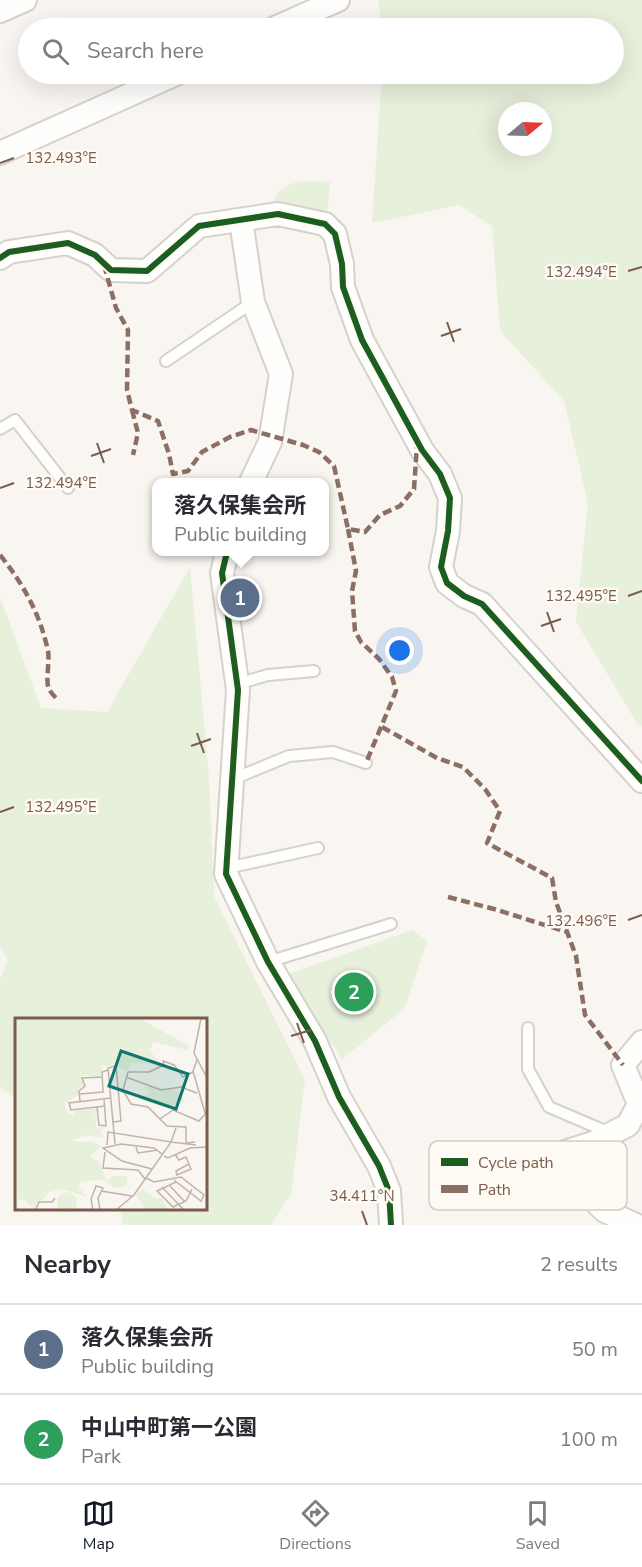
<!DOCTYPE html>
<html lang="en">
<head>
<meta charset="utf-8">
<style>
	:root { --surface:#fff; --page:#f2f2f3; --text:#2b2b33; --muted:#7c7c81; --line:#e1e1e2; --accent:#111827 }
	body { margin:0; font-family:"Nunito Sans","Noto Sans JP",sans-serif; background:var(--page); color:var(--text) }
	.compass { position:absolute; left:498px; top:102px; width:54px; height:54px; border-radius:50%; background:var(--surface); box-shadow:0 6px 24px #0002; rotate:71deg }
	.you { position:absolute; left:400px; top:651px; width:21px; height:21px; margin:-15px; border:4px solid #fff; border-radius:50%; background:#1a73e8; box-shadow:0 0 0 9px #1a73e833 }
	.badge { display:grid; place-items:center; width:39px; height:39px; border-radius:50%; background:var(--accent); color:#fff; font-size:20px; font-weight:700 }
	.pin { position:absolute; translate:-50% -50%; border:3px solid #fff; box-shadow:0 2px 6px #0006 }
	.popup { position:absolute; left:152px; top:478px; width:177px; height:78px; box-sizing:border-box; display:grid; place-content:center; border-radius:12px; background:var(--surface); filter:drop-shadow(0 2px 4px #0005); font-size:20px; white-space:nowrap; color:var(--muted) }
	.popup b { font-size:22px; color:var(--text) }
	.popup::after { content:''; position:absolute; left:50%; top:100%; margin-left:-12px; border:12px solid transparent; border-top-color:var(--surface) }
	.list { margin:0; padding:0; list-style:none }
	h2 { display:flex; justify-content:space-between; align-items:center; height:78px; margin:0; padding:0 24px; font-size:26px }
	h2 small { font-size:20px; font-weight:400; color:var(--muted) }
	.list li { display:grid; grid-template-columns:39px 1fr auto; gap:18px; align-items:center; box-sizing:border-box; height:90px; padding:0 24px; border-top:2px solid var(--line) }
	.list b { display:block; font-size:22px; white-space:nowrap }
	.list p { margin:0; font-size:20px; white-space:nowrap; color:var(--muted) }
	.list em { font-size:20px; font-style:normal; color:var(--muted) }
	.icon { flex:none; width:33px; height:33px; fill:none; stroke:currentColor; stroke-width:2; stroke-linecap:round; stroke-linejoin:round }
	.map { position:relative; flex:none; width:642px; height:1225px; overflow:hidden }
	.search { position:absolute; background:var(--surface); box-shadow:0 6px 24px #0002; left:18px; right:18px; top:18px; height:66px; display:flex; align-items:center; gap:15px; box-sizing:border-box; padding:0 21px; border-radius:33px; color:var(--muted); font-size:22px }
	.sheet { height:258px; background:var(--surface) }
	nav { display:flex; justify-content:space-around; align-items:center; box-sizing:border-box; height:84px; border-top:2px solid var(--line); background:var(--surface); font-size:16px; color:var(--muted) }
	nav a { display:grid; justify-items:center; gap:3px }
	nav .on { color:var(--accent) }
	.map>svg:first-child { display:block }
	.green { fill:#e7f0db; fill-rule:evenodd }
	.lines { fill:none; stroke-linecap:round; stroke-linejoin:round }
	.lane-casing { stroke:#d7d1cb; stroke-width:14 }
	.street-casing { stroke:#d7d1cb; stroke-width:26 }
	.lane { stroke:#fefefd; stroke-width:10 }
	.street { stroke:#fefefd; stroke-width:22 }
	.quiet { stroke:#8d6e63; stroke-width:4.5; stroke-dasharray:9 4.5; stroke-linecap:butt }
	.cycleway-casing { stroke:#fffaf3; stroke-width:10 }
	.cycleway { stroke:#1b5e20; stroke-width:6 }
	.ticks { fill:none; stroke:#7a5c4d; stroke-width:2 }
	.inset-road { fill:none; stroke:#c2b3aa; stroke-width:1.5 }
	.view { fill:#0f766e; fill-opacity:0.15; stroke:#0f766e; stroke-width:3 }
	.inset-edge { fill:none; stroke:#7a5c4d; stroke-width:3 }
	.key { fill:#fffaf3; stroke:#d7cbc1; stroke-width:1.5 }
	.key-label { font-size:16px; fill:#7a5c4d }
	.ticks-label { font-size:15px; text-anchor:middle; fill:#7a5c4d; stroke:#fffaf3; stroke-width:5; stroke-linejoin:round; paint-order:stroke }
</style>
</head>
<body>
<div class="map">
<svg width="642" height="1225" viewBox="0 0 642 1225">
	<rect width="100%" height="100%" fill="#f9f5f0"/>
	<g class="green">
		<path d="M378,0H642V726L638,725L576,622L588,503L564,401L500,331L492,226L459,205L372,223L382,74H614V28H382ZM507,111H543V147H507Z"/>
		<path d="M302,181L330,182L327,213L274,204C276,189 288,184 302,181Z"/>
		<path d="M190,567L209,778L214,896L305,1080L291,1194L271,1225H123L120,1209L206,1208V1020H16V1100L0,1086V979L8,960L0,948V597L41,708L107,712Z"/>
		<path d="M412,930L427,941L404,1009L342,1059L286,975Z"/>
	</g>
	<g class="lines">
		<g class="lane-casing">
			<g id="lane">
				<path d="M166,361L253,302"/>
				<path d="M0,429L15,420L68,488"/>
				<path d="M237,684L268,675L314,671"/>
				<path d="M233,779L289,756L333,752L366,763"/>
				<path d="M227,868L318,848"/>
				<path d="M268,962L391,924"/>
				<path d="M528,1028V1069L549,1107L610,1133"/>
			</g>
		</g>
		<g class="street-casing">
			<g id="street">
				<path d="M0,11L25,0"/>
				<path d="M275,28L338,0"/>
				<path d="M0,153L176,74"/>
				<path d="M241,220L253,302L281,374L270,442L251,482"/>
				<path d="M0,258L9,252L68,243L95,255L111,270L147,271L199,226L278,214L325,224L335,234L342,264L343,287L362,340L422,450L440,474L450,498L448,531L441,567L447,583L464,596L482,604L642,781"/>
				<path d="M227,552L222,573L238,690L226,874L268,962L315,1041L339,1097L379,1166L389,1191L391,1225"/>
				<path d="M636,1225L605,1211L571,1178L565,1152L593,1143L628,1125L639,1104L623,1065L642,1042"/>
			</g>
		</g>
		<use href="#lane" class="lane"/>
		<use href="#street" class="street"/>
		<g class="quiet">
			<path d="M104,265L116,308L128,330L127,390L132,410L158,421L169,454L173,474L188,471L202,452L230,437L251,430L303,445L319,452L334,466L348,529L365,532L380,515L400,506L414,489L417,445"/>
			<path d="M132,410L138,433L133,455"/>
			<path d="M348,529L356,571L352,591L355,631L361,642L379,659L392,677L396,691L366,763"/>
			<path d="M0,555C24,585 40,614 48,651C50,662 45,681 49,689C51,693 55,697 58,700"/>
			<path d="M382,727L437,758L463,767L485,789L500,811L487,843L552,878L556,902L576,956L585,1015L623,1065"/>
			<path d="M448,897L494,909L567,932"/>
		</g>
		<g class="cycleway-casing">
			<g id="cycleway">
				<path d="M0,258L9,252L68,243L95,255L111,270L147,271L199,226L278,214L325,224L335,234L342,264L343,287L362,340L422,450L440,474L450,498L448,531L441,567L447,583L464,596L482,604L642,781"/>
				<path d="M227,552L222,573L238,690L226,874L268,962L315,1041L339,1097L379,1166L389,1191L391,1225"/>
			</g>
		</g>
		<use href="#cycleway" class="cycleway"/>
	</g>
	<path class="ticks" d="M0,163L14,158M628,271L642,267M447,322L454,342M441,336L461,329M97,443L104,463M91,456L111,449M0,488L14,483M628,596L642,591M547,612L554,632M541,626L561,619M197,733L204,753M191,746L211,739M0,812L14,807M628,920L642,915M297,1023L304,1043M291,1036L311,1030M362,1211L367,1225"/>
	<g transform="translate(15 1018)">
		<rect width="192" height="192" fill="#f9f5f0"/>
		<path d="M0,0H124L174,28L172,32L138,24L135,33L146,46L116,45L113,52L88,47L85,58H67L68,68L63,71V77L50,85L51,94L58,97L61,92L81,90L82,97L77,95L82,100L80,112L88,108L85,114L89,120L71,117L57,123L78,124L86,128L75,139L85,144L91,162L98,158H112V168L100,170L88,161L66,164L63,169L72,179L48,171L34,174L20,191L8,181L2,183L5,192H0ZM129,68L159,71L171,83L151,89L128,83L125,79L135,75ZM128,171L141,181L147,180L153,192H131L121,177ZM42 184a10 10 0 1 1 20 0a10 10 0 1 1-20 0Z" fill="#e7f0db"/>
		<path class="inset-road" d="M186,0L179,35L192,60M182,42L178,53L190,95M178,54L168,59L159,47L148,43L149,47L134,54H113L108,72L116,86L133,89L152,108L171,109V125L180,124M111,59L146,72L166,69L182,75M64,76L88,74L87,54L93,52M65,83L64,73L70,68L67,60L87,59M90,88L56,92L54,85L96,80M82,89L84,107L91,108L89,81M145,101L158,92L184,103L192,94M98,104L106,103L101,48L93,50L100,126M92,127L93,114L156,124L161,110M121,129L123,135L143,132M90,134L88,150L123,152L130,161M160,136L164,142L171,139L176,151L162,157L161,153L174,146M149,138L153,140L175,130L192,129M137,151L107,143L88,130L106,126L139,130L147,136M131,160L139,164L166,159L189,177L186,183L159,162M161,164L142,173L158,189L171,183L177,171M155,168L170,184M147,169L169,192M86,173L117,178M21,191L24,184H37L40,180M78,192L76,181L81,168L88,170L83,180L85,192M101,192L119,177L156,124L181,127"/>
		<path class="view" d="M106,33L173,56L161,91L94,68Z"/>
		<rect width="192" height="192" class="inset-edge"/>
	</g>
	<rect x="429" y="1141" width="198" height="69" rx="9" class="key"/>
	<rect x="441" y="1158" width="27" height="8" fill="#1b5e20"/>
	<rect x="441" y="1185" width="27" height="8" fill="#8d6e63"/>
	<g class="key-label">
		<text x="478" y="1168">Cycle path</text>
		<text x="478" y="1195">Path</text>
	</g>
	<g class="ticks-label">
		<text x="61" y="163">132.493°E</text>
		<text x="581" y="277">132.494°E</text>
		<text x="61" y="488">132.494°E</text>
		<text x="581" y="601">132.495°E</text>
		<text x="61" y="812">132.495°E</text>
		<text x="581" y="926">132.496°E</text>
		<text x="362" y="1201">34.411°N</text>
	</g>
</svg>
<svg class="compass" viewBox="-18 -18 36 36"><path d="M0-13l5 13h-10z" fill="#e53935"/><path d="M0 13l5-13h-10z" fill="#7c7c81"/></svg>
<div class="you"></div>
<div class="pin badge" style="left:240px;top:598px;background:#5c6f8a">1</div>
<div class="popup"><b>落久保集会所</b>Public building</div>
<div class="pin badge" style="left:354px;top:992px;background:#2e9e5b">2</div>
<div class="search"><svg class="icon" aria-label="search" viewBox="0 0 24 24"><circle cx="10" cy="10" r="6"/><path d="M15 15l6 6"/></svg>Search here</div>
</div>
<section class="sheet">
<h2>Nearby<small>2 results</small></h2>
<ul class="list">
<li><span class="badge" style="background:#5c6f8a">1</span><div><b>落久保集会所</b><p>Public building</p></div><em>50 m</em></li>
<li><span class="badge" style="background:#2e9e5b">2</span><div><b>中山中町第一公園</b><p>Park</p></div><em>100 m</em></li>
</ul>
</section>
<nav>
<a class="on"><svg class="icon" aria-label="map" viewBox="0 0 24 24"><path d="M3 6l6-2 6 2 6-2v14l-6 2-6-2-6 2zM9 4v14M15 6v14"/></svg>Map</a>
<a><svg class="icon" aria-label="directions" viewBox="0 0 24 24"><path d="M12 3l9 9-9 9-9-9zM9 14v-3h6M13 9l2 2-2 2"/></svg>Directions</a>
<a><svg class="icon" aria-label="saved" viewBox="0 0 24 24"><path d="M7 4h10v16l-5-4-5 4z"/></svg>Saved</a>
</nav>
</body>
</html>
